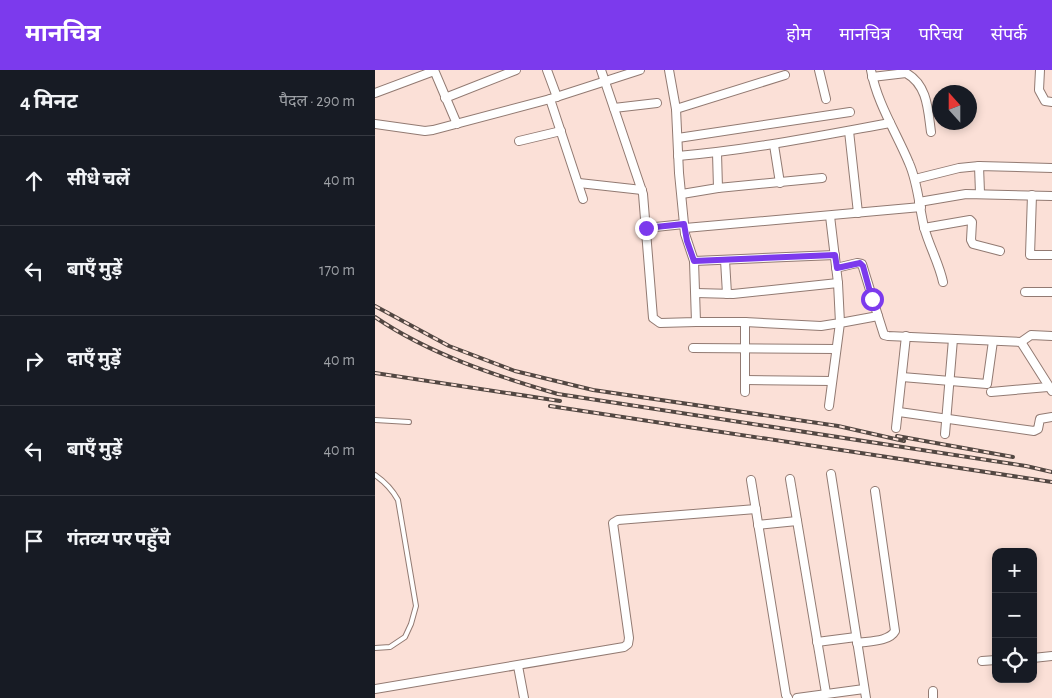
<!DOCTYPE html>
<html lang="hi">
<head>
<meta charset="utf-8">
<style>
	:root { --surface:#171b24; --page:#242831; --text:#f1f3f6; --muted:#9ea1a6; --line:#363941; --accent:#7c3aed }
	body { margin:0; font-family:"Alegreya Sans","Noto Sans Devanagari",sans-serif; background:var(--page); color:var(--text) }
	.controls { position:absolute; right:15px; bottom:15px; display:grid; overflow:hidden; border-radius:10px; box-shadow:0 2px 8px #0003 }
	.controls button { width:45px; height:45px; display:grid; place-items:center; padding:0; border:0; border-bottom:1px solid var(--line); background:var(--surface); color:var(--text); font:25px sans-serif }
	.compass { position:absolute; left:557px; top:15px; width:45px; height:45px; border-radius:50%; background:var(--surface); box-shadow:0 2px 8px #0003; rotate:339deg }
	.stop { position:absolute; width:15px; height:15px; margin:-11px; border:4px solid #7c3aed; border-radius:50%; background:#fff }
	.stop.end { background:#7c3aed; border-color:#fff; box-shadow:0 1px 5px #0008 }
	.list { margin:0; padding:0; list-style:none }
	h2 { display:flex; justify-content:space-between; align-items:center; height:65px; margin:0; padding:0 20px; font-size:21px }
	h2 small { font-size:16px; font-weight:400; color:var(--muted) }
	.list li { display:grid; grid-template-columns:32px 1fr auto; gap:15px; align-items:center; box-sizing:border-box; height:90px; padding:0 20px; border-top:1px solid var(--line) }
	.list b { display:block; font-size:19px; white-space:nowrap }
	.list em { font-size:16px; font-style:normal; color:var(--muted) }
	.icon { flex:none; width:28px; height:28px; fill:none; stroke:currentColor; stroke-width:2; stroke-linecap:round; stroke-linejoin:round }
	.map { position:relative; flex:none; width:677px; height:628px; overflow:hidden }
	header { display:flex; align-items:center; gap:30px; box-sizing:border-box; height:70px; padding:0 25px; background:var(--accent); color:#fff }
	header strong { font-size:24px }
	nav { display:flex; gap:28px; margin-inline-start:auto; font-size:18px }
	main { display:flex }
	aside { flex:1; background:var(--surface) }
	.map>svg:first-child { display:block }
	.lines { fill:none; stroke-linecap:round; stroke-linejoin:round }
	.lane-casing { stroke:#927a72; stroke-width:6 }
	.street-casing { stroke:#927a72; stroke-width:10 }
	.lane { stroke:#fff; stroke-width:4 }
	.street { stroke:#fff; stroke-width:8 }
	.rail-casing { stroke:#524742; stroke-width:4 }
	.rail { stroke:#fbe0d7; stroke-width:2; stroke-dasharray:5.5; stroke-linecap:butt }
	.route { stroke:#7c3aed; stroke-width:6 }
</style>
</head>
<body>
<header>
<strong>मानचित्र</strong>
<nav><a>होम</a><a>मानचित्र</a><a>परिचय</a><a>संपर्क</a></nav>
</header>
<main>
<aside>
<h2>4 मिनट<small>पैदल · 290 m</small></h2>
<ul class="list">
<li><svg class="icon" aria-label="ahead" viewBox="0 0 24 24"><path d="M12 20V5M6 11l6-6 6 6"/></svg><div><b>सीधे चलें</b></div><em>40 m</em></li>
<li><svg class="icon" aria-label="left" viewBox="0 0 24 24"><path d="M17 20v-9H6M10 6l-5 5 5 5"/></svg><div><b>बाएँ मुड़ें</b></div><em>170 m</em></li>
<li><svg class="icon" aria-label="right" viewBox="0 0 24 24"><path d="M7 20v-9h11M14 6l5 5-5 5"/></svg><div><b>दाएँ मुड़ें</b></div><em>40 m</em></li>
<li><svg class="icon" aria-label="left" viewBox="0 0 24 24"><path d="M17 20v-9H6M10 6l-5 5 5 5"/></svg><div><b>बाएँ मुड़ें</b></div><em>40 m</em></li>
<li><svg class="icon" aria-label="arrive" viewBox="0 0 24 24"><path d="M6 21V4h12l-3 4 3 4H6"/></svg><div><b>गंतव्य पर पहुँचे</b></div></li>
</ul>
</aside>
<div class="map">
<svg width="677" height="628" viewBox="0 0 677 628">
	<rect width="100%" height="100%" fill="#fbe0d7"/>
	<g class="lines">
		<g class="lane-casing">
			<g id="lane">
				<path d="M0,350L34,352"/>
				<path d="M0,405C10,412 17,419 23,430L41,536L36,554L30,567L15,577L0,578"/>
			</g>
		</g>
		<g class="street-casing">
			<g id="street">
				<path d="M59,0L82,54"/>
				<path d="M172,0L182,27"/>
				<path d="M226,0L268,124L278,248L285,253L321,252L319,191L310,164L304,103L301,39L294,0"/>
				<path d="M444,0L451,29"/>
				<path d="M496,0C502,33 521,62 534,93C543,113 544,136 549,157C554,176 564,193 568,212"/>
				<path d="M665,0L664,20L670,31L677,32"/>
				<path d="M497,7L531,3C553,15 553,41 556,62"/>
				<path d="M0,23L59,1"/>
				<path d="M70,28L141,0"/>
				<path d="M175,29L208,129"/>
				<path d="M239,38L282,33"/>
				<path d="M301,39L410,5"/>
				<path d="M0,54L50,61L58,60L175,29L265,0"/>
				<path d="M474,61L483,143"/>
				<path d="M303,68L475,42"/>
				<path d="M144,71L186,61"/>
				<path d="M399,75L405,113"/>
				<path d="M303,86C375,80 444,66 515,53"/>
				<path d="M604,96L605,123"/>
				<path d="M540,109L584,98L604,96L677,98"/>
				<path d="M204,113L267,120"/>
				<path d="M343,118L447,108"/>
				<path d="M307,124L343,118L342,83"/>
				<path d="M657,125L655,185H677"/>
				<path d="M544,132L591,124L677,126"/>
				<path d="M271,158L309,154"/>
				<path d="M310,158L546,137"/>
				<path d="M549,158L595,150L597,152L596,170L598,174L625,181"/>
				<path d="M350,190L352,224"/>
				<path d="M319,191L460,185"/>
				<path d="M650,222H677"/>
				<path d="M321,223L358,224L463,213"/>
				<path d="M503,246L509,265L513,266L646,272L677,321"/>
				<path d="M321,252H370L446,256L465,253L463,213L455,146"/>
				<path d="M646,272L656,265L677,266"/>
				<path d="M318,278L461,279"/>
				<path d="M527,307L612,314L618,271"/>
				<path d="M370,310L457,311"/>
				<path d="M370,322V252"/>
				<path d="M616,322L673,317"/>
				<path d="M454,336L465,253L503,246L487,194L482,193L461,198"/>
				<path d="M524,342L659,361L663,359L665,349L677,347"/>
				<path d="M521,358L531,266"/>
				<path d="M570,364L578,269"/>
				<path d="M456,404L491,628"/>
				<path d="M415,409L451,623"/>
				<path d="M376,410L411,625L413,628"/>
				<path d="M383,455L422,451"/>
				<path d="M442,572L481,567"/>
				<path d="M482,573C493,571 514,572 520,561L500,421"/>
				<path d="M658,588L677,586"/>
				<path d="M607,591L621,590"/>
				<path d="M143,596L149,628"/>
				<path d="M0,619L249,577L253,574L254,568L238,453L243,450L381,439"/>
				<path d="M558,621V628"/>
				<path d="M422,628L489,619"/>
			</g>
		</g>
		<use href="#lane" class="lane"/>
		<use href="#street" class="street"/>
		<g class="rail-casing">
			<g id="rail">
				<path d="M0,236L74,276L140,301L218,320L463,356L529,371"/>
				<path d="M0,247C54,284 121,306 183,324L651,396L677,402"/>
				<path d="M0,303L185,331"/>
				<path d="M175,336L677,412"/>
				<path d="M522,366L638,387"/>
			</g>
		</g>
		<use href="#rail" class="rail"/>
	</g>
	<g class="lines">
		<path class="route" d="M271,158L309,154L312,171L319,191L460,185L462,198L485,193L488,196L497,229"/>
	</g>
</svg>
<div class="controls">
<button>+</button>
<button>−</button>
<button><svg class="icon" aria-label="locate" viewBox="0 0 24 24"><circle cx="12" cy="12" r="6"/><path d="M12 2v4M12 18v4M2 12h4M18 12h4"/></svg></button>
</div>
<svg class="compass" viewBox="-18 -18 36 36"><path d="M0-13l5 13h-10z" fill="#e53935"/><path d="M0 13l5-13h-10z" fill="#9ea1a6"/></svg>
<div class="stop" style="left:497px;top:229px"></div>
<div class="stop end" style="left:271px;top:158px"></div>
</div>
</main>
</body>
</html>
